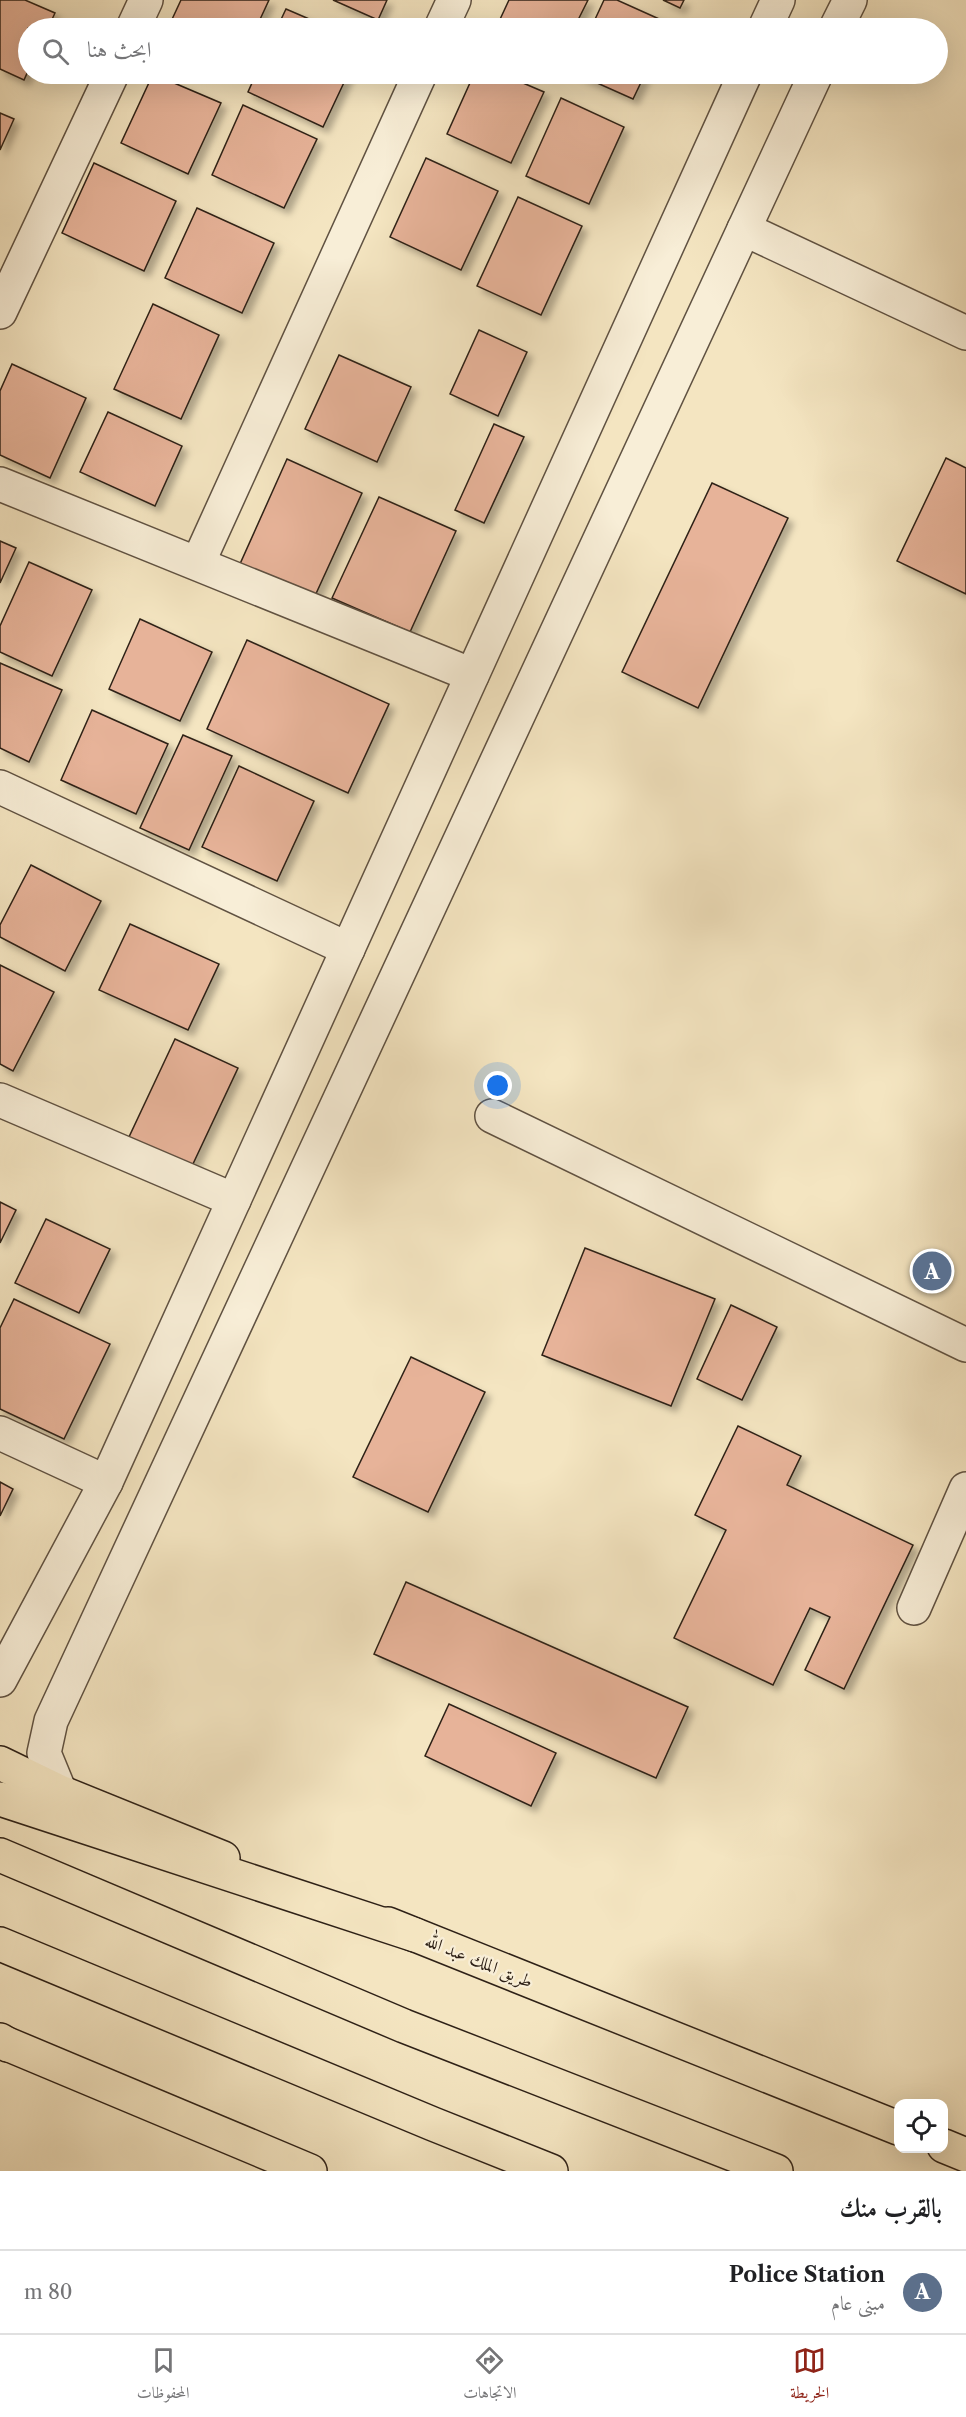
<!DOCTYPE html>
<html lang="ar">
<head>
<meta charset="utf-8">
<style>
	:root { --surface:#fff; --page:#f6f6f6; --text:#202124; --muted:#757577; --line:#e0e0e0; --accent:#8f2418 }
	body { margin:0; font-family:"Libre Caslon Text",Amiri,serif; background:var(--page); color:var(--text); direction:rtl }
	.controls { position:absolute; right:18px; bottom:18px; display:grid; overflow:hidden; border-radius:12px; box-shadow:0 6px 24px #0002 }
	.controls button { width:54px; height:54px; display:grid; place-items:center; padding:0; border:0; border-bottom:2px solid var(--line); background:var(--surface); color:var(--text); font:30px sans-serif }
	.you { position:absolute; left:498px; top:1086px; width:21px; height:21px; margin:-15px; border:4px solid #fff; border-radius:50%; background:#1a73e8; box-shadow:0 0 0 9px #1a73e833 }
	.badge { display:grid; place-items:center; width:39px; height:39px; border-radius:50%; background:var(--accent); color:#fff; font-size:20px; font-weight:700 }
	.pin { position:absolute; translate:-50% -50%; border:3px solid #fff; box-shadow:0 2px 6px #0006 }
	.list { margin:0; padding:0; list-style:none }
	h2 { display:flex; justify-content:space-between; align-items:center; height:78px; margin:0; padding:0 24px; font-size:26px }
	h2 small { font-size:20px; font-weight:400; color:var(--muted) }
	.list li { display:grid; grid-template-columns:39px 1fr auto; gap:18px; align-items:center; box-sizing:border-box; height:84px; padding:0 24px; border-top:2px solid var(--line) }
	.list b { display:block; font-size:22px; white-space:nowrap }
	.list p { margin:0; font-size:20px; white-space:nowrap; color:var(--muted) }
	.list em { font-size:20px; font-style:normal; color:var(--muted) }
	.icon { flex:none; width:33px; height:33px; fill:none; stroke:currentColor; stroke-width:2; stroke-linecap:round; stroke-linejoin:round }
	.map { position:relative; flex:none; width:966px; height:2171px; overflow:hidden; direction:ltr }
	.search { position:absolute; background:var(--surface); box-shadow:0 6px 24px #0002; left:18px; right:18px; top:18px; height:66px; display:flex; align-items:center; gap:15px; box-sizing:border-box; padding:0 21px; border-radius:33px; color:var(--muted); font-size:22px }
	.sheet { height:162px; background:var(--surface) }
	nav { display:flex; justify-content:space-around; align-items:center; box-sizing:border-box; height:84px; border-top:2px solid var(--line); background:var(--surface); font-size:16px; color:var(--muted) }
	nav a { display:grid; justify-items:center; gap:3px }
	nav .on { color:var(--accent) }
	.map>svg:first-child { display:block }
	.building { fill:#e7b399; stroke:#2e2117; stroke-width:1.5; filter:url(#shadow) }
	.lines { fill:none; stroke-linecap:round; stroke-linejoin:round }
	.minor-casing { stroke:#605242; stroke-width:36 }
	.major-casing { stroke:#2e2117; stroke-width:36 }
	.highway-casing { stroke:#2e2117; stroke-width:36 }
	.minor { stroke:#f8eed7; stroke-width:33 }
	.major { stroke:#f4e5c1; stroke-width:33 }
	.highway { stroke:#f4e5c1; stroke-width:33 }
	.labels { text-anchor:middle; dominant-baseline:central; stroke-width:4.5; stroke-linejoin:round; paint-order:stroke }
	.street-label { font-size:18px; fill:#2e2117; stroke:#f8eed7 }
</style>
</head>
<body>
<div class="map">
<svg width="966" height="2171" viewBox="0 0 966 2171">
	<defs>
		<filter id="shadow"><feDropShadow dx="5.5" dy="5.5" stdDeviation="3" flood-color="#0004"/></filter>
	</defs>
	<rect width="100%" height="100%" fill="#f4e5c1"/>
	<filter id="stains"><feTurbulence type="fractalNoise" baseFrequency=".00333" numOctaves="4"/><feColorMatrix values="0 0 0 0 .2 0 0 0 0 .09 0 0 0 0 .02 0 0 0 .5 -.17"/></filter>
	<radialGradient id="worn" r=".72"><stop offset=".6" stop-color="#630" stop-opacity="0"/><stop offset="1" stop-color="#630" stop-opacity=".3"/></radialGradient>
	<g class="building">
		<path d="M0,0H25L55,13L48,28H28V71L24,80L0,69Z"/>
		<path d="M181,0H269L256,28H168Z"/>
		<path d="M333,0H387L378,20Z"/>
		<path d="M509,0H588L574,28H496Z"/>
		<path d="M604,0H617L668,23L666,28H591Z"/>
		<path d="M663,0H684L680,8Z"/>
		<path d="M286,9L330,28H277Z"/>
		<path d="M153,74L221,103L188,174L121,143Z"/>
		<path d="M256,74H348L323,127L248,92Z"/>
		<path d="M474,74H502L544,92L511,163L447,134Z"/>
		<path d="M577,74H645L633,99Z"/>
		<path d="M561,98L624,127L589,204L526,176Z"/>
		<path d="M243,105L317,139L284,208L212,175Z"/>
		<path d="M0,113L14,119L0,150Z"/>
		<path d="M426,158L498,191L461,270L390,237Z"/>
		<path d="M94,163L176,201L144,271L62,233Z"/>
		<path d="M518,197L582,226L541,315L477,286Z"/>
		<path d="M197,208L274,243L242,313L165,278Z"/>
		<path d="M153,304L219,335L181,419L114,389Z"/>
		<path d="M479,330L527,352L498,416L450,394Z"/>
		<path d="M339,355L411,387L377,462L305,429Z"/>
		<path d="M12,364L86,398L50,478L0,455V391Z"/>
		<path d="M108,412L182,446L155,506L80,472Z"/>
		<path d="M494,424L524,437L484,523L455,510Z"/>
		<path d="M946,458L966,468V594L897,561Z"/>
		<path d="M287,459L362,493L314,598L240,564Z"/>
		<path d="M712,483L788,518L698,708L622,672Z"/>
		<path d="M379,497L456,531L410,632L332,598Z"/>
		<path d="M0,541L16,548L0,583Z"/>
		<path d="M29,562L92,590L52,676L0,652V626Z"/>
		<path d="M140,619L212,652L180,721L109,689Z"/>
		<path d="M247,640L389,704L348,793L207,729Z"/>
		<path d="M0,663L62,690L29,762L0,748Z"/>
		<path d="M92,710L168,744L136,814L61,780Z"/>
		<path d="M183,735L232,756L189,850L140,828Z"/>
		<path d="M239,766L314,801L277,881L202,847Z"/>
		<path d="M31,865L101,901L65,971L0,937V925Z"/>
		<path d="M130,924L219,964L188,1030L99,990Z"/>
		<path d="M0,965L54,992L13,1071L0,1064Z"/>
		<path d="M175,1039L238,1068L192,1166L129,1137Z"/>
		<path d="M0,1202L16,1210L0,1243Z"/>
		<path d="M46,1219L110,1249L79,1313L15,1283Z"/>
		<path d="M585,1248L715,1299L671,1406L542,1355Z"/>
		<path d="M14,1299L110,1344L64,1439L0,1409V1328Z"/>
		<path d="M731,1305L777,1327L742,1400L697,1379Z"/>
		<path d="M411,1357L485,1392L428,1512L353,1477Z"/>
		<path d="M738,1426L801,1456L787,1485L913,1545L844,1689L805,1670L830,1617L810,1608L773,1685L674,1638L726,1530L695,1515Z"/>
		<path d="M0,1482L13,1489L0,1516Z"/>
		<path d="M406,1582L688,1707L656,1778L374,1654Z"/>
		<path d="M449,1704L556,1753L531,1806L425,1756Z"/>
	</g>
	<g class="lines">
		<g class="minor-casing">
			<g id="minor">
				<path d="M133,28L146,0"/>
				<path d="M441,28L454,0"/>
				<path d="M765,28L778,0"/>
				<path d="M836,28L850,0"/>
				<path d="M744,229L966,333"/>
				<path d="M0,312L112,74"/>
				<path d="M0,484L472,675"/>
				<path d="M198,563L420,74"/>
				<path d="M0,787L348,949"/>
				<path d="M0,1100L234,1200"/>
				<path d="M492,1116L966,1345"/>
				<path d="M0,1433L106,1482"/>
				<path d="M914,1608L966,1489"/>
				<path d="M0,1680L106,1482L745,74"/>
				<path d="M60,1792L44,1753L51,1721L816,74"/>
			</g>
		</g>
		<g class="major-casing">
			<g id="major">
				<path d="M0,1763L60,1792L223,1858"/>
				<path d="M388,1924L898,2128"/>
				<path d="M0,2041L310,2171"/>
				<path d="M944,2146L966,2155"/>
			</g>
		</g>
		<g class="highway-casing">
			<g id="highway">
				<path d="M0,1799L415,1935"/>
				<path d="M0,1855L404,2026L776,2171"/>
				<path d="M0,1944L433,2124L551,2171"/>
				<path d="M0,2040L8,2045"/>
			</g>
		</g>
		<use href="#minor" class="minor"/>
		<use href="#major" class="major"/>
		<use href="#highway" class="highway"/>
	</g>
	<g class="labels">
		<g class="street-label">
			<text transform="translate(479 1961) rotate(22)">طريق الملك عبد الله</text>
		</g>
	</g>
	<rect width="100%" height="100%" filter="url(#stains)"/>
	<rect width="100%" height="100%" fill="url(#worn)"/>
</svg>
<div class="controls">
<button><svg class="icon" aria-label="locate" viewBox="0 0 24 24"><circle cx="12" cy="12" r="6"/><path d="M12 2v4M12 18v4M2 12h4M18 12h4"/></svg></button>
</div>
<div class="you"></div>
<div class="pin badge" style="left:932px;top:1271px;background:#5c6f8a">A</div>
<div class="search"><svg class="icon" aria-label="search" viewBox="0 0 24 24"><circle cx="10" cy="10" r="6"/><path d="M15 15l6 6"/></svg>ابحث هنا</div>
</div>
<section class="sheet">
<h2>بالقرب منك<small></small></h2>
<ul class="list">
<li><span class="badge" style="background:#5c6f8a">A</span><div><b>Police Station</b><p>مبنى عام</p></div><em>80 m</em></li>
</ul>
</section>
<nav>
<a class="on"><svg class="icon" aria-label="map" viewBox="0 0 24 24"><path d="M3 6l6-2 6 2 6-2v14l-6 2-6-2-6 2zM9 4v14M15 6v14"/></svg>الخريطة</a>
<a><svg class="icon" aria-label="directions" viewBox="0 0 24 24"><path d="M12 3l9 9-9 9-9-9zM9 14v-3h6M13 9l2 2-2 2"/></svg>الاتجاهات</a>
<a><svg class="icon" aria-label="saved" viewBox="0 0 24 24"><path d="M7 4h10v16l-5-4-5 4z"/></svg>المحفوظات</a>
</nav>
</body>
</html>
